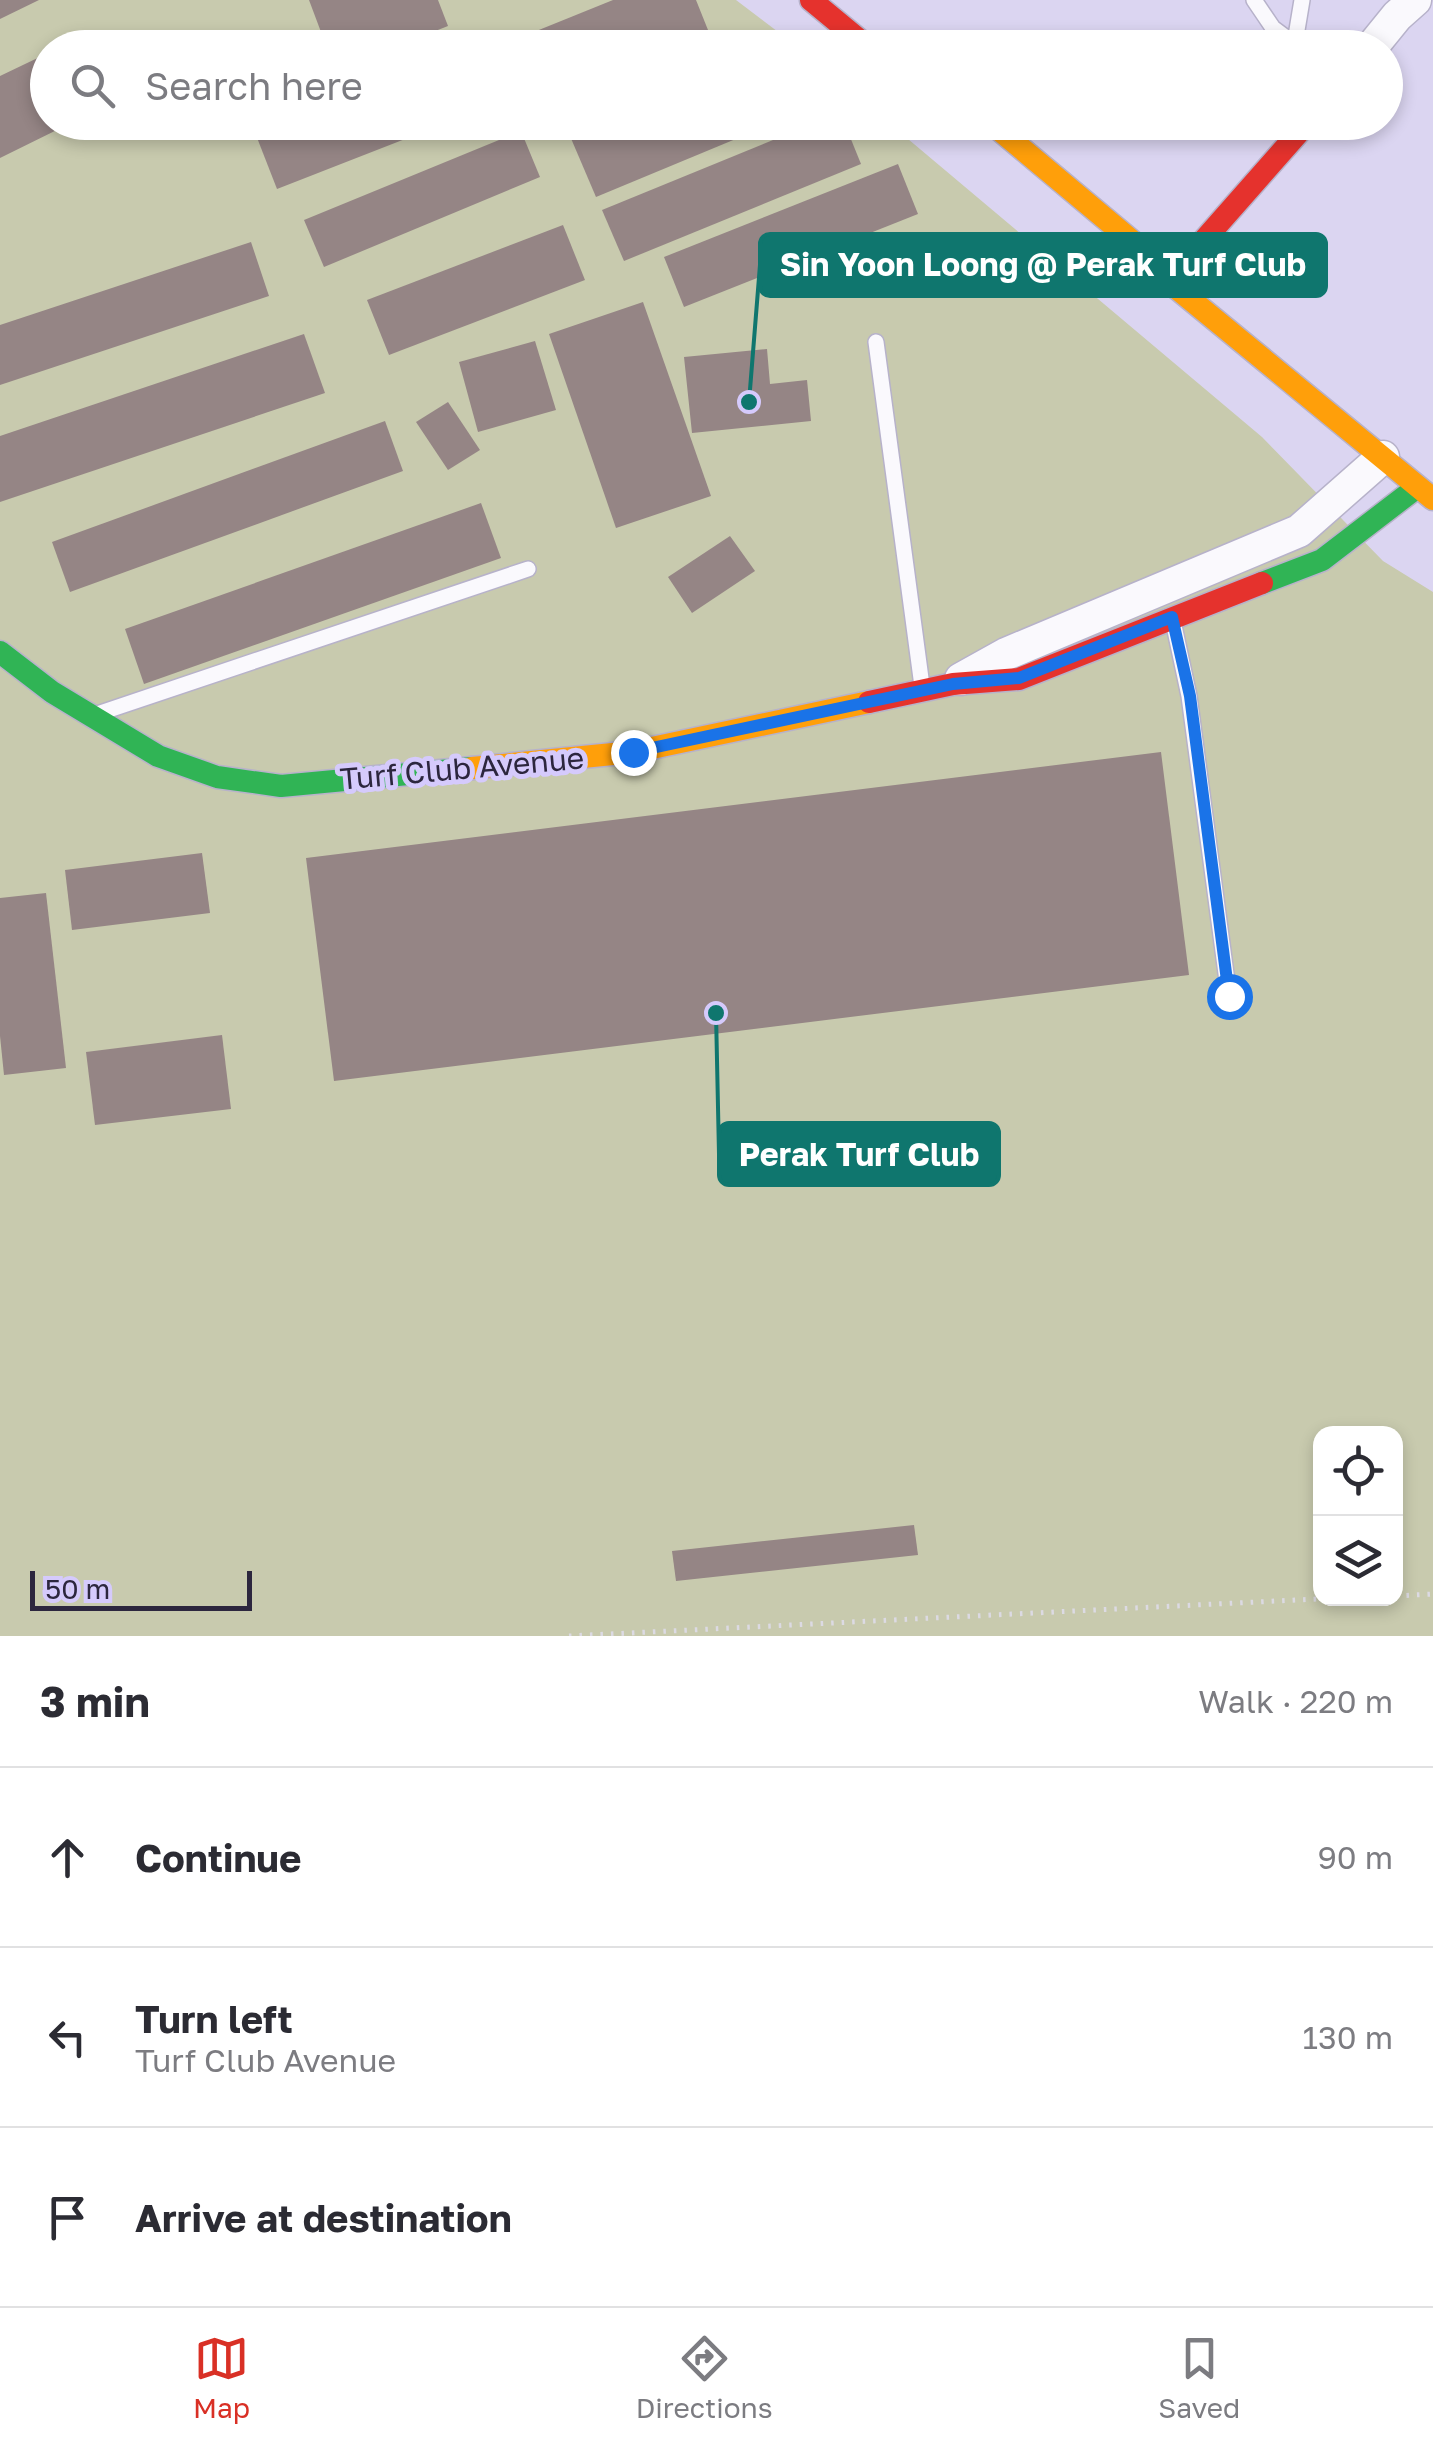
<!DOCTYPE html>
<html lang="en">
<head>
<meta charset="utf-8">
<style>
	:root { --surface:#fff; --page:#f7f7f7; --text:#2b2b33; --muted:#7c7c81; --line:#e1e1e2; --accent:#d93025 }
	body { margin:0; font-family:"Golos Text",sans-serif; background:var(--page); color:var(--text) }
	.controls { position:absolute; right:30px; bottom:30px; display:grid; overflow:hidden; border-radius:20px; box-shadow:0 5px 15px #0003 }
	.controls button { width:90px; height:90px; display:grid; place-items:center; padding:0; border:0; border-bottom:2px solid var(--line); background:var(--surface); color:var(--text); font:50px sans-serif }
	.scale { position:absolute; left:30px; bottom:25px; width:222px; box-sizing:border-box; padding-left:10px; border:5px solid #2c263e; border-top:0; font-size:28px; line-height:35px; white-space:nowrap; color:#2c263e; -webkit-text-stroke:8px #d5cafc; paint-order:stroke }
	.stop { position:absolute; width:30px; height:30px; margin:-22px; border:8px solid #1a73e8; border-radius:50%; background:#fff }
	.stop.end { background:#1a73e8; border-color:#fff; box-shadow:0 2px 10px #0008 }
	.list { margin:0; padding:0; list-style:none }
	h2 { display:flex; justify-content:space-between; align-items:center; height:130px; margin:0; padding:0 40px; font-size:42px }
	h2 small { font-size:32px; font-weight:400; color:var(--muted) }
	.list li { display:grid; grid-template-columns:65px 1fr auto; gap:30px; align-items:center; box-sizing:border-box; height:180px; padding:0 40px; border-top:2px solid var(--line) }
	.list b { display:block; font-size:38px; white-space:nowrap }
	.list p { margin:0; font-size:32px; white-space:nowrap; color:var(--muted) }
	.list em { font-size:32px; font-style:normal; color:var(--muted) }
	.icon { flex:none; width:55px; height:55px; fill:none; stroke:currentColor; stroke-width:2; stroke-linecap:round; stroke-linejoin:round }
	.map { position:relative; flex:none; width:1433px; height:1636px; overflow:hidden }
	.search { position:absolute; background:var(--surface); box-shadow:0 5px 15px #0003; left:30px; right:30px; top:30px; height:110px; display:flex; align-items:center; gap:25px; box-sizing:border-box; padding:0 35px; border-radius:55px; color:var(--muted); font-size:38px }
	.sheet { height:670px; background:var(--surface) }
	nav { display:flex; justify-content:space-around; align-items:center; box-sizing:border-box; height:140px; border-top:2px solid var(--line); background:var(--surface); font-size:28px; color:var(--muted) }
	nav a { display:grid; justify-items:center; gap:5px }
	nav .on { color:var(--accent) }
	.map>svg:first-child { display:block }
	.green { fill:#c8caae; fill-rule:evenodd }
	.building { fill:#958585 }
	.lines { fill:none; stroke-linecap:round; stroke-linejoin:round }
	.lane-casing { stroke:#b7b2ca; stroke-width:18 }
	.street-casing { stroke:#b7b2ca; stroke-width:35 }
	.fast-casing { stroke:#b7b2ca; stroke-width:25 }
	.slow-casing { stroke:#b7b2ca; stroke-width:25 }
	.jam-casing { stroke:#b7b2ca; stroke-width:25 }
	.path { stroke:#dcdae3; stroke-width:5; stroke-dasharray:2.5 8; stroke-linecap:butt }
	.lane { stroke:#faf9fd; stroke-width:15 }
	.street { stroke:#faf9fd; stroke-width:32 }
	.fast { stroke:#30b455; stroke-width:22 }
	.slow { stroke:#ff9f0a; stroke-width:22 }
	.jam { stroke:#e5322d; stroke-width:22 }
	.route { stroke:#1a73e8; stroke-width:12 }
	.labels { text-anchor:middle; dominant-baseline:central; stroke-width:10; stroke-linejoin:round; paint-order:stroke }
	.street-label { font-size:30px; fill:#2c263e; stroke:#d5cafc }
	.leader { fill:none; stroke:#0f766e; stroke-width:4 }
	.callout-dot { fill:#0f766e; stroke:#d5cafc; stroke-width:4 }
	.callout { fill:#0f766e; stroke:#0f766e; stroke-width:4 }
	.callout-label { font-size:32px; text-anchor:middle; font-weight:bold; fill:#fff }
</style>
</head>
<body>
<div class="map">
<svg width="1433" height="1636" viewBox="0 0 1433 1636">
	<rect width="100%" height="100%" fill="#dbd5f1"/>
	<path class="green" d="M0,0H736L798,47L48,48V122L889,123L1262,437L1383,561L1433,592V1636H0ZM1320,1434H1396V1598H1320Z"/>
	<g class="building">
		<path d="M0,0H39L0,19Z"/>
		<path d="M309,0H438L448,26L392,48H327Z"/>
		<path d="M613,0H696L708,30L665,48H529L524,36Z"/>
		<path d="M93,32L100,48H60Z"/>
		<path d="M731,34L737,48H700V47Z"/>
		<path d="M48,53V122H73L0,158V76Z"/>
		<path d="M260,122H446V123L277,189L252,125Z"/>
		<path d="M564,122H774V123L596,197Z"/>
		<path d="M817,122H844L861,164L624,261L602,210Z"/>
		<path d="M521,131L540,177L324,267L304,220Z"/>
		<path d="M898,164L918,214L684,307L664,257Z"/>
		<path d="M563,225L585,280L389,355L367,300Z"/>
		<path d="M251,242L269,296L0,385V325Z"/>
		<path d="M643,302L711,496L616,528L549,334Z"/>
		<path d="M304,334L325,393L0,502V436Z"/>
		<path d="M535,341L556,410L478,432L459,362Z"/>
		<path d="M767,349L770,384L807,380L811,421L692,433L684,357Z"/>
		<path d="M448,402L480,450L448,470L416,422Z"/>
		<path d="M385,421L403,471L70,592L52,542Z"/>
		<path d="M481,503L501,558L144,684L125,629Z"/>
		<path d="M730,536L755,571L692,613L668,577Z"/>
		<path d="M1161,752L1189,975L334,1081L306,858Z"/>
		<path d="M202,853L210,913L72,930L65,870Z"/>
		<path d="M46,893L66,1068L4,1075L0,1036V898Z"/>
		<path d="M222,1035L231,1109L95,1125L86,1052Z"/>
		<path d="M914,1525L918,1555L676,1581L672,1551Z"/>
	</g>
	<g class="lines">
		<g class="lane-casing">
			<g id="lane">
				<path d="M1254,0L1273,28L1300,48"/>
				<path d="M1295,42L1302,0"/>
				<path d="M876,342L922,686"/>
				<path d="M1173,621L1189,696L1229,996"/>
				<path d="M100,713L528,569"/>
			</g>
		</g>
		<g class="street-casing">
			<g id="street">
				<path d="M1371,48L1397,16L1415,0"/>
				<path d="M961,679L1006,654L1299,531L1383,457"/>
			</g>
		</g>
		<g class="fast-casing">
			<g id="fast">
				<path d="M1262,583L1322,560L1416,488"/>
				<path d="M0,652L52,692L158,756L217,777L281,786L472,768"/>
			</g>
		</g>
		<g class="slow-casing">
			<g id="slow">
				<path d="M990,122L1157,262L1168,281L1433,499"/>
				<path d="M472,768L633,752L869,702"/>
			</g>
		</g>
		<g class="jam-casing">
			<g id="jam">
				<path d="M811,0L869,48"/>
				<path d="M1168,281L1308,122"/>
				<path d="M869,702L953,684L1019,679L1262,583"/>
			</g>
		</g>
		<g class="path">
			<path d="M1396,1596L1433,1594"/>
			<path d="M569,1636L1337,1598"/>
		</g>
		<use href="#lane" class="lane"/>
		<use href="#street" class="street"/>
		<use href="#fast" class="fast"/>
		<use href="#slow" class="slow"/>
		<use href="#jam" class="jam"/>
	</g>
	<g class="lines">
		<path class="route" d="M633,752L953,684L1019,678L1172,617L1190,696L1229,996"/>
	</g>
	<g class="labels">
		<g class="street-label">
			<text transform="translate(462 768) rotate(-5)">Turf Club Avenue</text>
		</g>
	</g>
	<path class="leader" d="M749 402L760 265M716 1013L719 1154"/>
	<g class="callout-dot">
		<circle cx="749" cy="402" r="10"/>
		<circle cx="716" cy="1013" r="10"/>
	</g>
	<g class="callout">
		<rect x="760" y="234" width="566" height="62" rx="10"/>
		<rect x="719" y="1123" width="280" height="62" rx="10"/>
	</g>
	<g class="callout-label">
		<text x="1043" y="276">Sin Yoon Loong @ Perak Turf Club</text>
		<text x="859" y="1166">Perak Turf Club</text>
	</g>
</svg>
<div class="controls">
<button><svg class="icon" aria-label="locate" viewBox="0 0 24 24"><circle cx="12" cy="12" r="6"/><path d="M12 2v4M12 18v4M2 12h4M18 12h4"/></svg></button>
<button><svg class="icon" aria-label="layers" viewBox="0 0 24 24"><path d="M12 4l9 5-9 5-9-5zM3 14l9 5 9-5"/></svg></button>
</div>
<div class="scale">50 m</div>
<div class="stop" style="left:1229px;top:996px"></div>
<div class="stop end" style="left:633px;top:752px"></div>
<div class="search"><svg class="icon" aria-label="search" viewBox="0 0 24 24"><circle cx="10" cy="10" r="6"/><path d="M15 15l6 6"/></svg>Search here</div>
</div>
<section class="sheet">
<h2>3 min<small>Walk · 220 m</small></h2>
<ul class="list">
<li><svg class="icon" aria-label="ahead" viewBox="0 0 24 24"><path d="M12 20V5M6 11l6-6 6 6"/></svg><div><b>Continue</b></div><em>90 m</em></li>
<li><svg class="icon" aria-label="left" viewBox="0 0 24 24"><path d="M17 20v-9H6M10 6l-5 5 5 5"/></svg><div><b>Turn left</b><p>Turf Club Avenue</p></div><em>130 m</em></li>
<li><svg class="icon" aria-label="arrive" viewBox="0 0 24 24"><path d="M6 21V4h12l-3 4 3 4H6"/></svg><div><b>Arrive at destination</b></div></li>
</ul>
</section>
<nav>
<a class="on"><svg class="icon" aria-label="map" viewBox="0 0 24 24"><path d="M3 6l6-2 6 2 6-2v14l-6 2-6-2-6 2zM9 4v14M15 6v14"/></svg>Map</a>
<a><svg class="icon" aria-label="directions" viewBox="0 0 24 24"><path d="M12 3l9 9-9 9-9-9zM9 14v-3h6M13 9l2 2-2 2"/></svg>Directions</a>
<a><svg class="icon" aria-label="saved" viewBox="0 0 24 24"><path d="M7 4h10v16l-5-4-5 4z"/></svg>Saved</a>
</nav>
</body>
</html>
